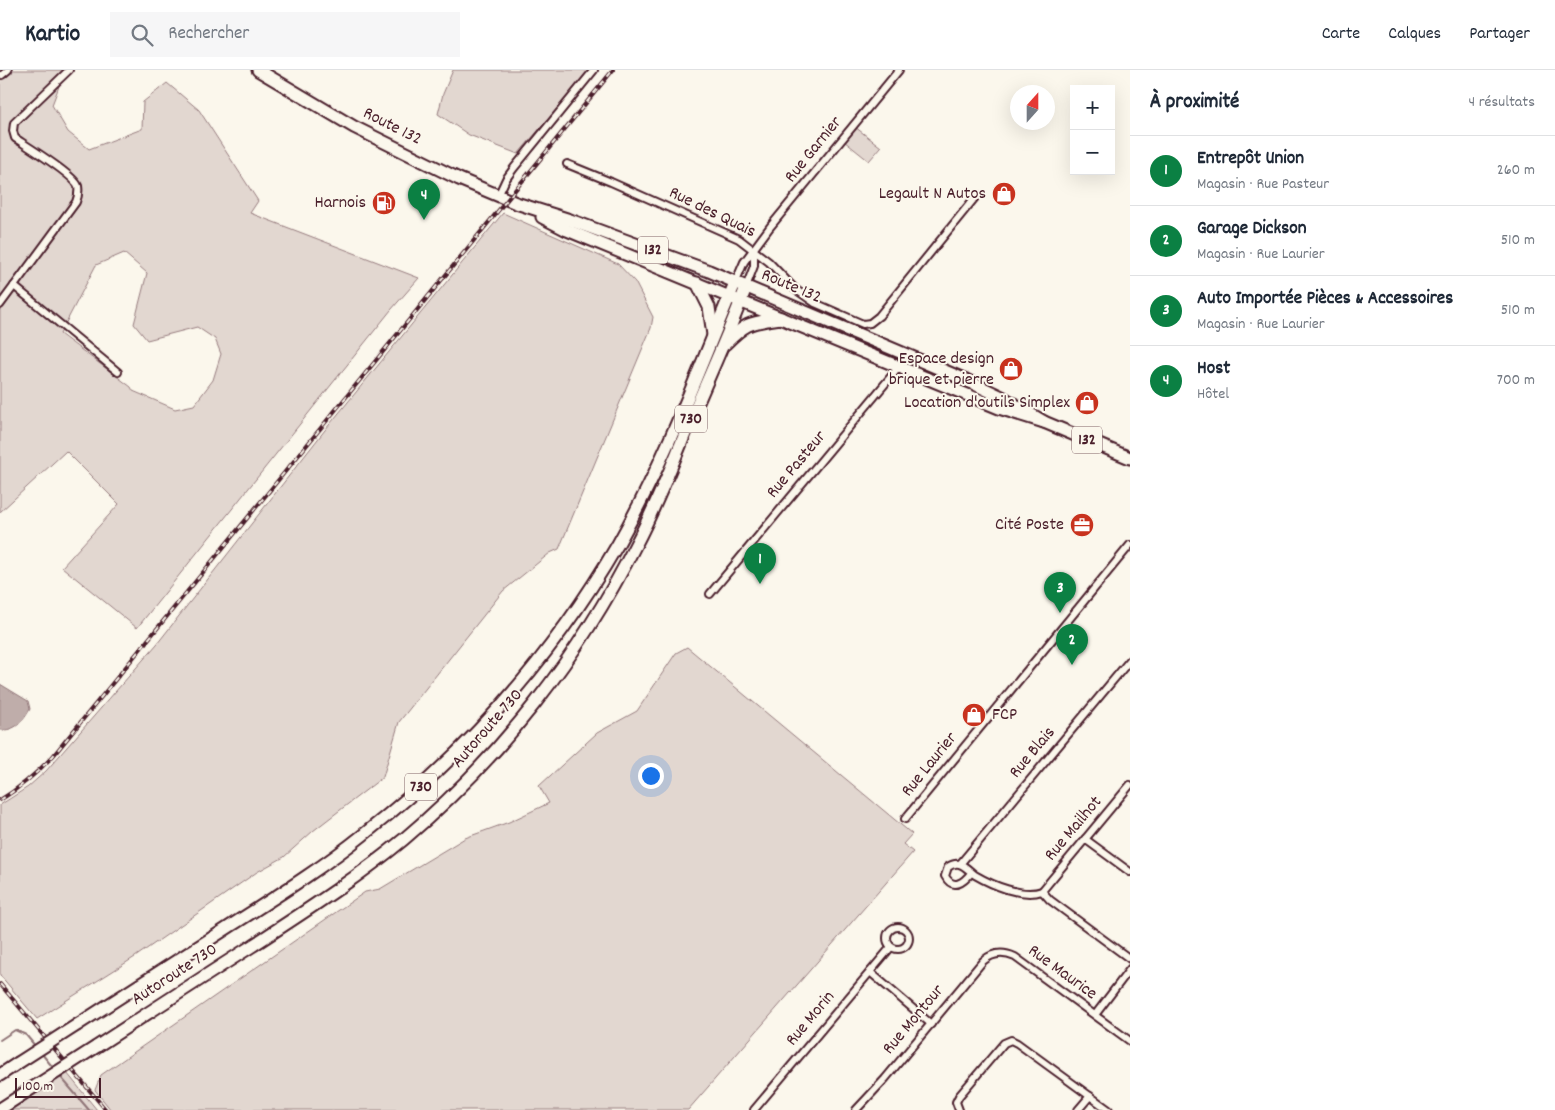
<!DOCTYPE html>
<html lang="fr">
<head>
<meta charset="utf-8">
<style>
	:root { --surface:#fff; --page:#f6f6f7; --text:#1f2937; --muted:#747a83; --line:#e0e1e3; --accent:#0b8043 }
	body { margin:0; font-family:Dekko,sans-serif; background:var(--page); color:var(--text) }
	.controls { position:absolute; right:15px; top:15px; display:grid; overflow:hidden; border-radius:0px; box-shadow:0 5px 20px #0002 }
	.controls button { width:45px; height:45px; display:grid; place-items:center; padding:0; border:0; border-bottom:1px solid var(--line); background:var(--surface); color:var(--text); font:25px sans-serif }
	.compass { position:absolute; left:1010px; top:15px; width:45px; height:45px; border-radius:50%; background:var(--surface); box-shadow:0 5px 20px #0002; rotate:21deg }
	.scale { position:absolute; left:15px; bottom:12px; width:86px; box-sizing:border-box; padding-left:5px; border:2px solid #4a1f2b; border-top:0; font-size:14px; line-height:18px; white-space:nowrap; color:#4a1f2b; -webkit-text-stroke:4px #fbf7ec; paint-order:stroke }
	.you { position:absolute; left:650px; top:705px; width:18px; height:18px; margin:-12px; border:4px solid #fff; border-radius:50%; background:#1a73e8; box-shadow:0 0 0 8px #1a73e833 }
	.badge { display:grid; place-items:center; width:32px; height:32px; border-radius:50%; background:var(--accent); color:#fff; font-size:16px; font-weight:700 }
	.pin { position:absolute; translate:-50% -41px; filter:drop-shadow(0 1px 2px #0008) }
	.pin::after { content:''; position:absolute; top:26px; width:18px; height:15px; background:inherit; clip-path:polygon(0 0,100% 0,50% 100%) }
	.list { margin:0; padding:0; list-style:none }
	h2 { display:flex; justify-content:space-between; align-items:center; height:65px; margin:0; padding:0 20px; font-size:21px }
	h2 small { font-size:16px; font-weight:400; color:var(--muted) }
	.list li { display:grid; grid-template-columns:32px 1fr auto; gap:15px; align-items:center; box-sizing:border-box; height:70px; padding:0 20px; border-top:1px solid var(--line) }
	.list b { display:block; font-size:19px; white-space:nowrap }
	.list p { margin:0; font-size:16px; white-space:nowrap; color:var(--muted) }
	.list em { font-size:16px; font-style:normal; color:var(--muted) }
	.icon { flex:none; width:28px; height:28px; fill:none; stroke:currentColor; stroke-width:2; stroke-linecap:round; stroke-linejoin:round }
	.map { position:relative; flex:none; width:1130px; height:1040px; overflow:hidden }
	header { display:flex; align-items:center; gap:30px; box-sizing:border-box; height:70px; padding:0 25px; background:var(--surface); border-bottom:1px solid var(--line) }
	header strong { font-size:24px }
	nav { display:flex; gap:28px; margin-inline-start:auto; font-size:18px }
	.search { width:350px; height:45px; background:var(--page); display:flex; align-items:center; gap:12px; box-sizing:border-box; padding:0 18px; border-radius:0px; color:var(--muted); font-size:19px }
	main { display:flex }
	aside { flex:1; background:var(--surface) }
	.map>svg:first-child { display:block }
	.green { fill:#e2d7d0; stroke:#967b7e; fill-rule:evenodd }
	.water { fill:#bfadaa; stroke:#907477 }
	.lines { fill:none; stroke-linecap:round; stroke-linejoin:round }
	.stream { stroke:#907477; stroke-width:2 }
	.street-casing { stroke:#4a1f2b; stroke-width:10 }
	.highway-casing { stroke:#4a1f2b; stroke-width:15 }
	.street { stroke:#fbf7ec; stroke-width:6 }
	.highway { stroke:#fbf7ec; stroke-width:11 }
	.rail-casing { stroke:#4a1f2b; stroke-width:4 }
	.rail { stroke:#fbf7ec; stroke-width:2; stroke-dasharray:5.5; stroke-linecap:butt }
	.highway-bridge-casing { stroke:#4a1f2b; stroke-width:15; stroke-linecap:butt }
	.highway-bridge { stroke:#fbf7ec; stroke-width:11 }
	.labels { text-anchor:middle; dominant-baseline:central; stroke-width:4; stroke-linejoin:round; paint-order:stroke }
	.shield { fill:#fbf7ec; stroke:#7f6065; stroke-width:1 }
	.shield-label { font-size:16px; font-weight:bold; fill:#4a1f2b }
	.street-label { font-size:18px; fill:#4a1f2b; stroke:#fbf7ec }
	.poi-label { font-size:18px; fill:#4a1f2b; stroke:#fbf7ec; text-anchor:end }
</style>
</head>
<body>
<header>
<strong>Kartio</strong>
<div class="search"><svg class="icon" aria-label="search" viewBox="0 0 24 24"><circle cx="10" cy="10" r="6"/><path d="M15 15l6 6"/></svg>Rechercher</div>
<nav><a>Carte</a><a>Calques</a><a>Partager</a></nav>
</header>
<main>
<div class="map">
<svg width="1130" height="1040" viewBox="0 0 1130 1040">
	<rect width="100%" height="100%" fill="#fbf7ec"/>
	<filter id="ink" filterUnits="userSpaceOnUse"><feTurbulence type="fractalNoise" baseFrequency=".02" numOctaves="2"/><feDisplacementMap in="SourceGraphic" scale="10" xChannelSelector="R" yChannelSelector="G"/><feConvolveMatrix kernelMatrix="1 2 1 2 8 2 1 2 1" color-interpolation-filters="sRGB"/></filter>
	<g filter="url(#ink)">
		<g class="green">
			<path d="M0,0H65L52,35L68,62L89,79L142,59L143,32L167,13L199,40L258,131L250,143L419,208L391,240L137,558L62,497L119,434L66,381L0,442ZM124,183L147,203L134,254L147,270L197,257L215,269L221,284L213,310L194,335L175,339L133,321L131,317L60,264L96,195Z"/>
			<path d="M453,0H590L518,84L469,65L438,44L443,24Z"/>
			<path d="M855,57L881,77L869,91L844,71Z"/>
			<path d="M503,143L618,194L635,212L653,247L651,258L559,479L550,483L503,521L399,652L383,707L313,761L284,787L257,802L135,887L37,949L0,905V735L28,717L46,701L157,574L325,360Z"/>
			<path d="M687,577L912,764L903,774L913,782L688,1040H111L95,1020L101,1005L365,822L380,819L465,768L509,752L549,733L539,716L597,663L637,641L676,583Z"/>
			<path d="M67,1003L97,1040H10Z"/>
		</g>
		<path class="water" d="M0,614L28,631L30,639C23,652 15,661 0,660Z"/>
		<g class="lines">
			<g class="stream">
				<path d="M0,970L15,960L26,965L36,977"/>
				<path d="M42,984L55,1000"/>
				<path d="M59,1005L89,1040"/>
			</g>
			<g class="street-casing">
				<g id="street">
					<path d="M2,5L8,0"/>
					<path d="M567,94L611,112L739,169L769,192L795,219L815,233L863,254L870,253L879,246L977,125"/>
					<path d="M498,126L506,109L514,98L594,0"/>
					<path d="M735,213L744,192L770,157L899,0"/>
					<path d="M14,216L118,302"/>
					<path d="M746,217L754,196V180"/>
					<path d="M0,235L76,132C78,127 79,122 78,116C74,105 27,76 15,68L13,61L14,53L69,0"/>
					<path d="M710,524L899,297L904,284"/>
					<path d="M905,749L1130,475"/>
					<path d="M1085,769L1130,802"/>
					<path d="M960,794L1130,590"/>
					<path d="M971,803C964,812 953,821 945,806L948,797C951,795 955,793 959,794C965,795 970,802 975,805C992,815 1022,828 1042,821L1050,830L1130,889"/>
					<path d="M1042,821L1130,715"/>
					<circle cx="898" cy="868" r="11"/>
					<path d="M870,902L931,954"/>
					<path d="M1095,945L1130,899"/>
					<path d="M754,1040L891,877"/>
					<path d="M856,1040L885,1009L983,891C993,882 1004,882 1015,887L1130,971"/>
					<path d="M959,1040L956,1032L959,1026L1004,973L1011,970L1017,973L1109,1040"/>
					<path d="M1078,1040L1090,1026"/>
				</g>
			</g>
			<g class="highway-casing">
				<g id="highway">
					<path d="M258,0L354,57L459,109L516,133L570,150L709,201L966,310L1002,327L1044,352"/>
					<path d="M542,147L567,160L999,338L1044,352L1130,388"/>
					<path d="M697,213L709,237L713,265"/>
					<path d="M725,274C748,251 750,253 781,248"/>
					<path d="M77,955C129,921 181,888 232,855C277,826 322,798 363,765C465,685 553,586 618,474C665,391 698,301 735,213"/>
					<path d="M96,977C148,943 200,909 252,876C304,842 356,809 404,769C500,688 580,586 636,474C659,430 677,383 696,337C713,297 731,258 746,217"/>
					<path d="M0,1005L18,993"/>
					<path d="M0,1039L37,1015"/>
				</g>
			</g>
			<use href="#street" class="street"/>
			<use href="#highway" class="highway"/>
			<g class="rail-casing">
				<g id="rail">
					<path d="M0,730C20,718 37,703 53,686L613,0"/>
					<path d="M0,914L106,1040"/>
				</g>
			</g>
			<use href="#rail" class="rail"/>
			<g class="highway-bridge-casing">
				<g id="highway-bridge">
					<path d="M18,993L77,955"/>
					<path d="M37,1015L96,977"/>
				</g>
			</g>
			<use href="#highway-bridge" class="highway-bridge"/>
		</g>
	</g>
	<defs>
		<g id="shop-disc" transform="scale(1.25)"><circle r="9.5" fill="#c8321e" stroke="#fbf7ec"/><path d="M-5-2.5h2.3a2.7 3.5 0 0 1 5.4 0H5L5.5 6h-11ZM-1.5-2.5h3a1.5 2.3 0 0 0-3 0Z" fill="#fff"/></g>
		<g id="fuel-disc" transform="scale(1.25)"><circle r="9.5" fill="#c8321e" stroke="#fbf7ec"/><path d="M-5.5-6h7V0h2V4h1.3V-2.5L3-4.5l.8-.8L6-3V5H2.5V1h-1V6h-7ZM-4.2-4.7v3.2H.2V-4.7Z" fill="#fff"/></g>
		<g id="office-disc" transform="scale(1.25)"><circle r="9.5" fill="#c8321e" stroke="#fbf7ec"/><path d="M-6-3h4V-5.5h4V-3h4V5H-6ZM-1-4.5V-3h2v-1.5ZM-6 0V1H6V0Z" fill="#fff"/></g>
	</defs>
	<g fill-rule="evenodd">
		<use href="#shop-disc" x="1004" y="124"/>
		<use href="#fuel-disc" x="384" y="133"/>
		<use href="#shop-disc" x="1011" y="299"/>
		<use href="#shop-disc" x="1087" y="333"/>
		<use href="#office-disc" x="1082" y="455"/>
		<use href="#shop-disc" x="974" y="645"/>
	</g>
	<g class="labels">
		<g class="shield">
			<rect x="638" y="166.5" width="30" height="27" rx="4"/>
			<rect x="675" y="335.5" width="32" height="27" rx="4"/>
			<rect x="1072" y="356.5" width="30" height="27" rx="4"/>
			<rect x="405" y="703.5" width="32" height="27" rx="4"/>
		</g>
		<g class="shield-label">
			<text x="653" y="180">132</text>
			<text x="691" y="349">730</text>
			<text x="1087" y="370">132</text>
			<text x="421" y="717">730</text>
		</g>
		<g class="street-label">
			<text transform="translate(392 57) rotate(27)">Route 132</text>
			<text transform="translate(814 80) rotate(-51)">Rue Garnier</text>
			<text transform="translate(712 143) rotate(26)">Rue des Quais</text>
			<text transform="translate(791 217) rotate(23)">Route 132</text>
			<text transform="translate(797 395) rotate(-50)">Rue Pasteur</text>
			<text transform="translate(488 659) rotate(-49)">Autoroute 730</text>
			<text transform="translate(1033 683) rotate(-50)">Rue Blais</text>
			<text transform="translate(930 695) rotate(-51)">Rue Laurier</text>
			<text transform="translate(1074 759) rotate(-50)">Rue Mailhot</text>
			<text transform="translate(1062 903) rotate(36)">Rue Maurice</text>
			<text transform="translate(175 905) rotate(-33)">Autoroute 730</text>
			<text transform="translate(811 949) rotate(-50)">Rue Morin</text>
			<text transform="translate(914 950) rotate(-50)">Rue Montour</text>
		</g>
		<g class="poi-label">
			<text x="986" y="124">Legault N Autos</text>
			<text x="366" y="133">Harnois</text>
			<text x="994" y="289">Espace design<tspan x="994" dy="21">brique et pierre</tspan></text>
			<text x="1070" y="333">Location d'outils Simplex</text>
			<text x="1064" y="455">Cité Poste</text>
			<text x="992" y="645" text-anchor="start">FCP</text>
		</g>
	</g>
</svg>
<div class="controls">
<button>+</button>
<button>−</button>
</div>
<svg class="compass" viewBox="-18 -18 36 36"><path d="M0-13l5 13h-10z" fill="#e53935"/><path d="M0 13l5-13h-10z" fill="#747a83"/></svg>
<div class="scale">100 m</div>
<div class="you"></div>
<div class="pin badge" style="left:760px;top:514px">1</div>
<div class="pin badge" style="left:1072px;top:595px">2</div>
<div class="pin badge" style="left:1060px;top:543px">3</div>
<div class="pin badge" style="left:424px;top:150px">4</div>
</div>
<aside>
<h2>À proximité<small>4 résultats</small></h2>
<ul class="list">
<li><span class="badge">1</span><div><b>Entrepôt Union</b><p>Magasin · Rue Pasteur</p></div><em>260 m</em></li>
<li><span class="badge">2</span><div><b>Garage Dickson</b><p>Magasin · Rue Laurier</p></div><em>510 m</em></li>
<li><span class="badge">3</span><div><b>Auto Importée Pièces &amp; Accessoires</b><p>Magasin · Rue Laurier</p></div><em>510 m</em></li>
<li><span class="badge">4</span><div><b>Host</b><p>Hôtel</p></div><em>700 m</em></li>
</ul>
</aside>
</main>
</body>
</html>
